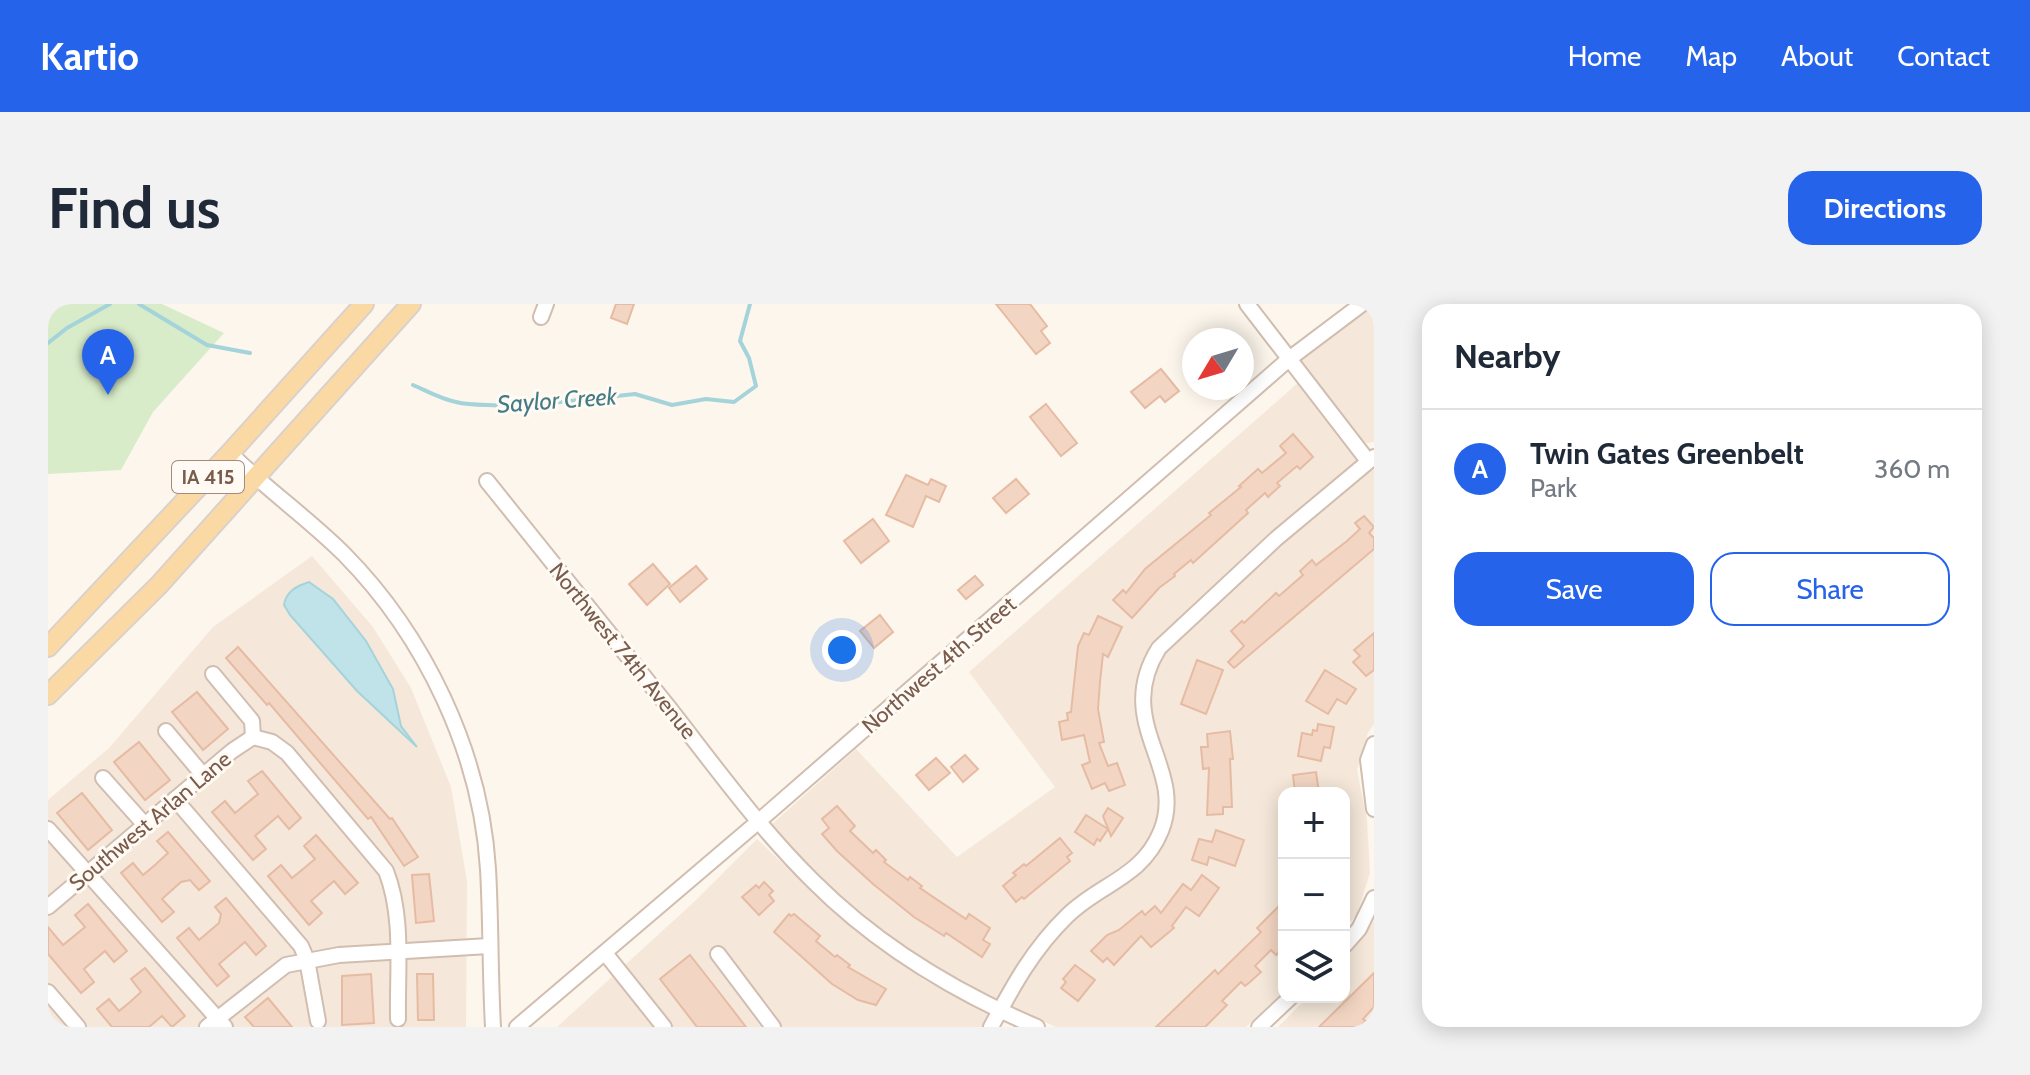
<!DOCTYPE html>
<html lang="en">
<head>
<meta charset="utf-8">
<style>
	:root { --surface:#fff; --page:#f2f2f3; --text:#1f2937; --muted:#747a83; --line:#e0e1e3; --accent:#2563eb }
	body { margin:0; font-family:Cabin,sans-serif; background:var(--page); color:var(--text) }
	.controls { position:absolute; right:24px; bottom:24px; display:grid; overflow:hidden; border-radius:16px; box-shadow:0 4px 20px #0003 }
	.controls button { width:72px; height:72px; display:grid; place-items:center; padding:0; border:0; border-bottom:2px solid var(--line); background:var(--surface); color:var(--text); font:40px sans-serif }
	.compass { position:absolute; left:1134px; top:24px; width:72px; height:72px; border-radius:50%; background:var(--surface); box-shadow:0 4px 20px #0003; rotate:232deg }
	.you { position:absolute; left:794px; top:346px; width:28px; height:28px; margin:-20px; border:6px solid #fff; border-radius:50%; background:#1a73e8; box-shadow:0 0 0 12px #1a73e833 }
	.badge { display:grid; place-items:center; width:52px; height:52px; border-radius:50%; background:var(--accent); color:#fff; font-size:26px; font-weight:700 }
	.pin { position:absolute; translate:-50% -66px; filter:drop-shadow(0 2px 4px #0008) }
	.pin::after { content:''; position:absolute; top:42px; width:28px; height:24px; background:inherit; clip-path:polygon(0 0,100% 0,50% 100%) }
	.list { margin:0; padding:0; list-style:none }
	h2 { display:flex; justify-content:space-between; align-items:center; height:104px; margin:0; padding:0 32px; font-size:34px }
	h2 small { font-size:26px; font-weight:400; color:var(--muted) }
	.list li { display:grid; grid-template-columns:52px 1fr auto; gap:24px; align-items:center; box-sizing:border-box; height:120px; padding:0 32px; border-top:2px solid var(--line) }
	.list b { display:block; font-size:30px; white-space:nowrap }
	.list p { margin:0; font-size:26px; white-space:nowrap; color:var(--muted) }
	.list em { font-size:26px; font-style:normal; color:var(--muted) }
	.actions { display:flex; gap:16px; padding:24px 32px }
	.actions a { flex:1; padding:18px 0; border:2px solid var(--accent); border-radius:24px; text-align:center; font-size:28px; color:var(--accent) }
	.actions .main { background:var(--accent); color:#fff }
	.icon { flex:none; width:44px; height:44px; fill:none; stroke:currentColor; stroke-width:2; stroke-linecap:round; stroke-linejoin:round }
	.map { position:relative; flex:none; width:1326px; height:723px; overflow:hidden; border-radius:24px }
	header { display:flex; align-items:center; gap:48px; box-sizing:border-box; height:112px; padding:0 40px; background:var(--accent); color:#fff }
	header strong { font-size:38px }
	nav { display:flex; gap:44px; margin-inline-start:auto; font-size:28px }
	.intro { display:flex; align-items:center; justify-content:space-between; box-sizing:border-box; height:192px; padding:0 48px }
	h1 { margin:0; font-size:56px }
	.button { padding:20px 36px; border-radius:24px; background:var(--accent); color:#fff; font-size:28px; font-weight:700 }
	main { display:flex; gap:48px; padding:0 48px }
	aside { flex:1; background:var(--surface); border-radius:24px; box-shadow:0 4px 20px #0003 }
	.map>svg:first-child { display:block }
	.residential { fill:#f5e8da }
	.green { fill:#d8ecc9 }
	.water { fill:#bfe3e8; stroke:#a5d3da; stroke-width:2 }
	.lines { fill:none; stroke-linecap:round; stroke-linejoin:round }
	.stream { stroke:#a5d3da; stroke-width:4 }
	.building { fill:#f3d5c3; stroke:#e6bba3; stroke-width:2 }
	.minor-casing { stroke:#d1beb0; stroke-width:18 }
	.major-casing { stroke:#dad1cd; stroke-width:22 }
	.minor { stroke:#fff; stroke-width:14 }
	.major { stroke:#fbd9a5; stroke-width:18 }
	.labels { text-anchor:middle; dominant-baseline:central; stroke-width:6; stroke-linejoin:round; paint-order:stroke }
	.shield { fill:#fffaf3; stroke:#a28b7f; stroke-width:2 }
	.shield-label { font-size:20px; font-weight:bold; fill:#7a5c4d }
	.street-label { font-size:22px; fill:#7a5c4d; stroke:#fffaf3 }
	.water-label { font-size:24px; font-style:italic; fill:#437c86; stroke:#fffaf3 }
</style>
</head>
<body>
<header>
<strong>Kartio</strong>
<nav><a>Home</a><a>Map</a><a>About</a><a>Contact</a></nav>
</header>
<div class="intro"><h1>Find us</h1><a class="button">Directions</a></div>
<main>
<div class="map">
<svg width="1326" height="723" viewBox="0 0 1326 723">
	<rect width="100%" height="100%" fill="#fdf6ec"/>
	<g class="residential">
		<path d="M1322,0H1326V138L1313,140L1249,56Z"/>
		<path d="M1251,78L1321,169L1326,165V420L1320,429L1309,466L1319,516L1322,569L1309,610L1296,625V489H1236V687L1198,723H1008L925,686L864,650L775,578L723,521L808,445L909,553L1007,483L921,368Z"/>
		<path d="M264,252L325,323L363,384L403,483L419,577L418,723H0V496L61,444L165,323Z"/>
		<path d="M709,535L767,590L825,640L876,676L940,710L934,723H509L646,598Z"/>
		<path d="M1326,617V723H1230L1260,693H1296V657Z"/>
	</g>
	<path class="green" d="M0,0H114L176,29L105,108L73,166L0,170Z"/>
	<path class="water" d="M261,278L285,295L318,337L345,385L353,422L369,443L309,387L242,311L236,301C238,287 249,282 261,278Z"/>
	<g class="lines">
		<g class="stream">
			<path d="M91,0L159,41L202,49"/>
			<path d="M0,39L19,24L62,0"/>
			<path d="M365,81C379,87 393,95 408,98C427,103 447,99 466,103L587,90L624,101L658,95L686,98L708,82L701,54L692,37L702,0"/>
		</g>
	</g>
	<g class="building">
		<path d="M568,0H586L579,20L563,14Z"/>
		<path d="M948,0H982L999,22L993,27L1002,39L988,50Z"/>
		<path d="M1113,65L1131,87L1117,98L1112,92L1097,104L1083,88Z"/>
		<path d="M998,100L1029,139L1013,152L982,113Z"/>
		<path d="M1245,130L1265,153L1252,165L1249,162L1229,179L1232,182L1220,193L1217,189L1198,206L1200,209L1145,259L1143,256L1126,270L1127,272L1111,284L1084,314L1065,296L1075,286L1078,289L1097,265L1163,211L1161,209L1193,183L1191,182L1210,165L1214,169L1238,149L1232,142Z"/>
		<path d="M858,171L880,181L883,175L898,182L891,198L878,192L865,223L838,211Z"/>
		<path d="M968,175L981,190L958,209L945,194Z"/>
		<path d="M1316,212L1326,223L1321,229L1326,234V245L1186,364L1180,358L1196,342L1183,327L1194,317L1196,319L1228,289L1231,292L1255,271L1252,267L1264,256L1268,261L1299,237L1312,225L1307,219Z"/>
		<path d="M825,215L841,237L813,259L796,237Z"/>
		<path d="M605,260L622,280L599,301L581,280Z"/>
		<path d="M648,262L659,275L632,298L621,284Z"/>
		<path d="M927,272L935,281L918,295L910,286Z"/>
		<path d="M832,311L845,328L826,344L812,327Z"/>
		<path d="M1050,312L1074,323L1060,353L1055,350L1052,378L1050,405L1056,438L1051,439L1060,462L1069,459L1077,481L1061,487L1057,479L1044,485L1034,461L1042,458L1036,431L1014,436L1011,418L1020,416L1019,409L1023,408L1030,342L1036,329L1041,331Z"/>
		<path d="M1326,329V366L1318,372L1305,358L1312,352L1306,346Z"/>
		<path d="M190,343L342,515L344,514L370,553L356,562L323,513L320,515L221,399L219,401L178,354Z"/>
		<path d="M1149,356L1175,366L1158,410L1133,400Z"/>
		<path d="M1277,366L1308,385L1298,400L1289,395L1280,410L1258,397Z"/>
		<path d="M149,388L180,425L155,446L124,408Z"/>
		<path d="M1270,420L1286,423L1282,444L1276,443L1273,457L1250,452L1254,429L1264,431L1265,426L1269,427Z"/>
		<path d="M1182,427L1185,455H1182L1184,503H1175V510L1159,511L1161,464L1155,465L1153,443H1160L1159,430Z"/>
		<path d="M91,438L122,476L97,496L66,458Z"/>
		<path d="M917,451L930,465L915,478L903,463Z"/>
		<path d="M888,454L902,469L881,486L868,471Z"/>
		<path d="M214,467L253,514L241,525L230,512L207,532L218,545L205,556L164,508L177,497L187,509L210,490L200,477Z"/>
		<path d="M1268,468L1271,489H1247L1245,471Z"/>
		<path d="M34,489L64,526L40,546L9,509Z"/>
		<path d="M789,502L807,522L802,527L825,549L828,546L838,556L836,558L860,576L862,573L874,582L872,584L918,615L921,610L942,624L935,636L942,640L934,653L898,629L896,632L866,613L825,580L789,547L774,530L781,524L774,515Z"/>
		<path d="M1060,504L1075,514L1063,532L1055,512Z"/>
		<path d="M1038,511L1060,525L1052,537L1049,535L1046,541L1027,528Z"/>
		<path d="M1168,526L1196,536L1187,562L1161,553L1159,561L1144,556L1151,535L1164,538Z"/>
		<path d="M120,528L162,577L151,586L142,576L133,578L114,595L126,608L114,618L73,569L85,559L95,571L107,561L120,549L109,537Z"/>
		<path d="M268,531L310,579L297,590L286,577L263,597L274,609L261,621L220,572L233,561L244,574L255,565L267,555L256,542Z"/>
		<path d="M1012,534L1024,549L1019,553L1022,557L976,595L974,593L968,598L955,582L968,571L965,569L976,560L978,562Z"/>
		<path d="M381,570L386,617L368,619L364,571Z"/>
		<path d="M1154,571L1171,584L1151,612L1138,603L1124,622L1126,624L1103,643L1093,632L1066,661L1059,654L1055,658L1043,647L1059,631L1071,626L1094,607L1097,611L1107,602L1113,609L1135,580L1143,586Z"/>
		<path d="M716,578L725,587L721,591L726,597L711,611L694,593L708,581L711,584Z"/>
		<path d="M178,594L218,642L208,651L197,638L171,660L181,672L169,682L129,634L141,624L151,636L171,619L173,610L167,603Z"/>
		<path d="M1236,597V643L1228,651L1223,646L1207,662L1213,668L1202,678L1197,682L1193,678L1174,697L1179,701L1157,723H1108L1167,666L1170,670L1213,628L1209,624Z"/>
		<path d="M40,600L79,647L66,658L57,647L36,665L46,678L33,689L0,650V623L15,641L37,623L27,611Z"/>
		<path d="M741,610L743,612L746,610L772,632L768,637L787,653L789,651L802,661L800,663L838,685L828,701L810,696L784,680L726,628Z"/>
		<path d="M642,651L671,688L698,723H649L612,675Z"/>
		<path d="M1027,661L1047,676L1030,697L1013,684L1018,678L1015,675Z"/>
		<path d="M97,664L137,712L124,723L114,712L101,723H64L49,705L61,695L71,707L82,698L93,688L83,675Z"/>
		<path d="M1326,669V703L1315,715L1318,717L1312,723H1271Z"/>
		<path d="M323,670L326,719L294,721V672Z"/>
		<path d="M369,670H385L386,716H370Z"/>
		<path d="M220,694L230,706L244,723H206L197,713Z"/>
	</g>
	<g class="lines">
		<g class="minor-casing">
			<g id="minor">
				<path d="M1199,0L1320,157"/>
				<path d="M493,13L498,0"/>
				<path d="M182,149C218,185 260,214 296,250C377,332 433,449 440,565C443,617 442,670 445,723"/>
				<path d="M439,177C500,253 561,329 622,405C668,464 713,526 766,578C830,642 907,688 989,723"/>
				<path d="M165,370L204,417L205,433L224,438L239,449L338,567C356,613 349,666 350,715"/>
				<path d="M118,427L155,471"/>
				<path d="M1326,440L1320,456L1326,505"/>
				<path d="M55,474L97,521"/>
				<path d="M127,495L253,642L259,656L270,717"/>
				<path d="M0,525L177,723"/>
				<path d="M0,603L184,447L205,433"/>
				<path d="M1296,642L1311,625L1326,594"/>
				<path d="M557,649L616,723"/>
				<path d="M670,650L725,723"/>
				<path d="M0,688L30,723"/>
				<path d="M159,723L238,661L291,651L441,642"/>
				<path d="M469,723L711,517L1241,55L1314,0"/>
				<path d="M943,723C965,682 985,645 1019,612C1051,580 1094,574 1113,527C1139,463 1064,419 1111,344L1229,234L1326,153"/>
				<path d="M1211,723L1243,693"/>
			</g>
		</g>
		<g class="major-casing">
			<g id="major">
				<path d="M0,343L182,149L316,0"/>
				<path d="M0,391L111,281L363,0"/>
			</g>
		</g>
		<use href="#minor" class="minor"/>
		<use href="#major" class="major"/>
	</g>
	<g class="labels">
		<rect class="shield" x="124" y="157" width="72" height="32" rx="6"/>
		<g class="shield-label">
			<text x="160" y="173">IA 415</text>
		</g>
		<g class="street-label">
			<text transform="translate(575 347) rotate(51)">Northwest 74th Avenue</text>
			<text transform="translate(891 361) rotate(-41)">Northwest 4th Street</text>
			<text transform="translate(102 517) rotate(-40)">Southwest Arlan Lane</text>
		</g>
		<g class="water-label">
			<text transform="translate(509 96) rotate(-4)">Saylor Creek</text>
		</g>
	</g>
</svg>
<div class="controls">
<button>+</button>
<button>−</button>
<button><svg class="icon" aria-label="layers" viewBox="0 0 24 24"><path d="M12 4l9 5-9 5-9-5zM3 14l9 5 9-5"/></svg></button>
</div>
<svg class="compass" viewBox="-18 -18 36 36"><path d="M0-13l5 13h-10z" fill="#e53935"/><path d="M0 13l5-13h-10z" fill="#747a83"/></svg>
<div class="you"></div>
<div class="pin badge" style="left:60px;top:91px">A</div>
</div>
<aside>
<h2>Nearby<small></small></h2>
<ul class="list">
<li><span class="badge">A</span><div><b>Twin Gates Greenbelt</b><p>Park</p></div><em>360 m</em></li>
</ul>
<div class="actions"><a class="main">Save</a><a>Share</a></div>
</aside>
</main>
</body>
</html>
